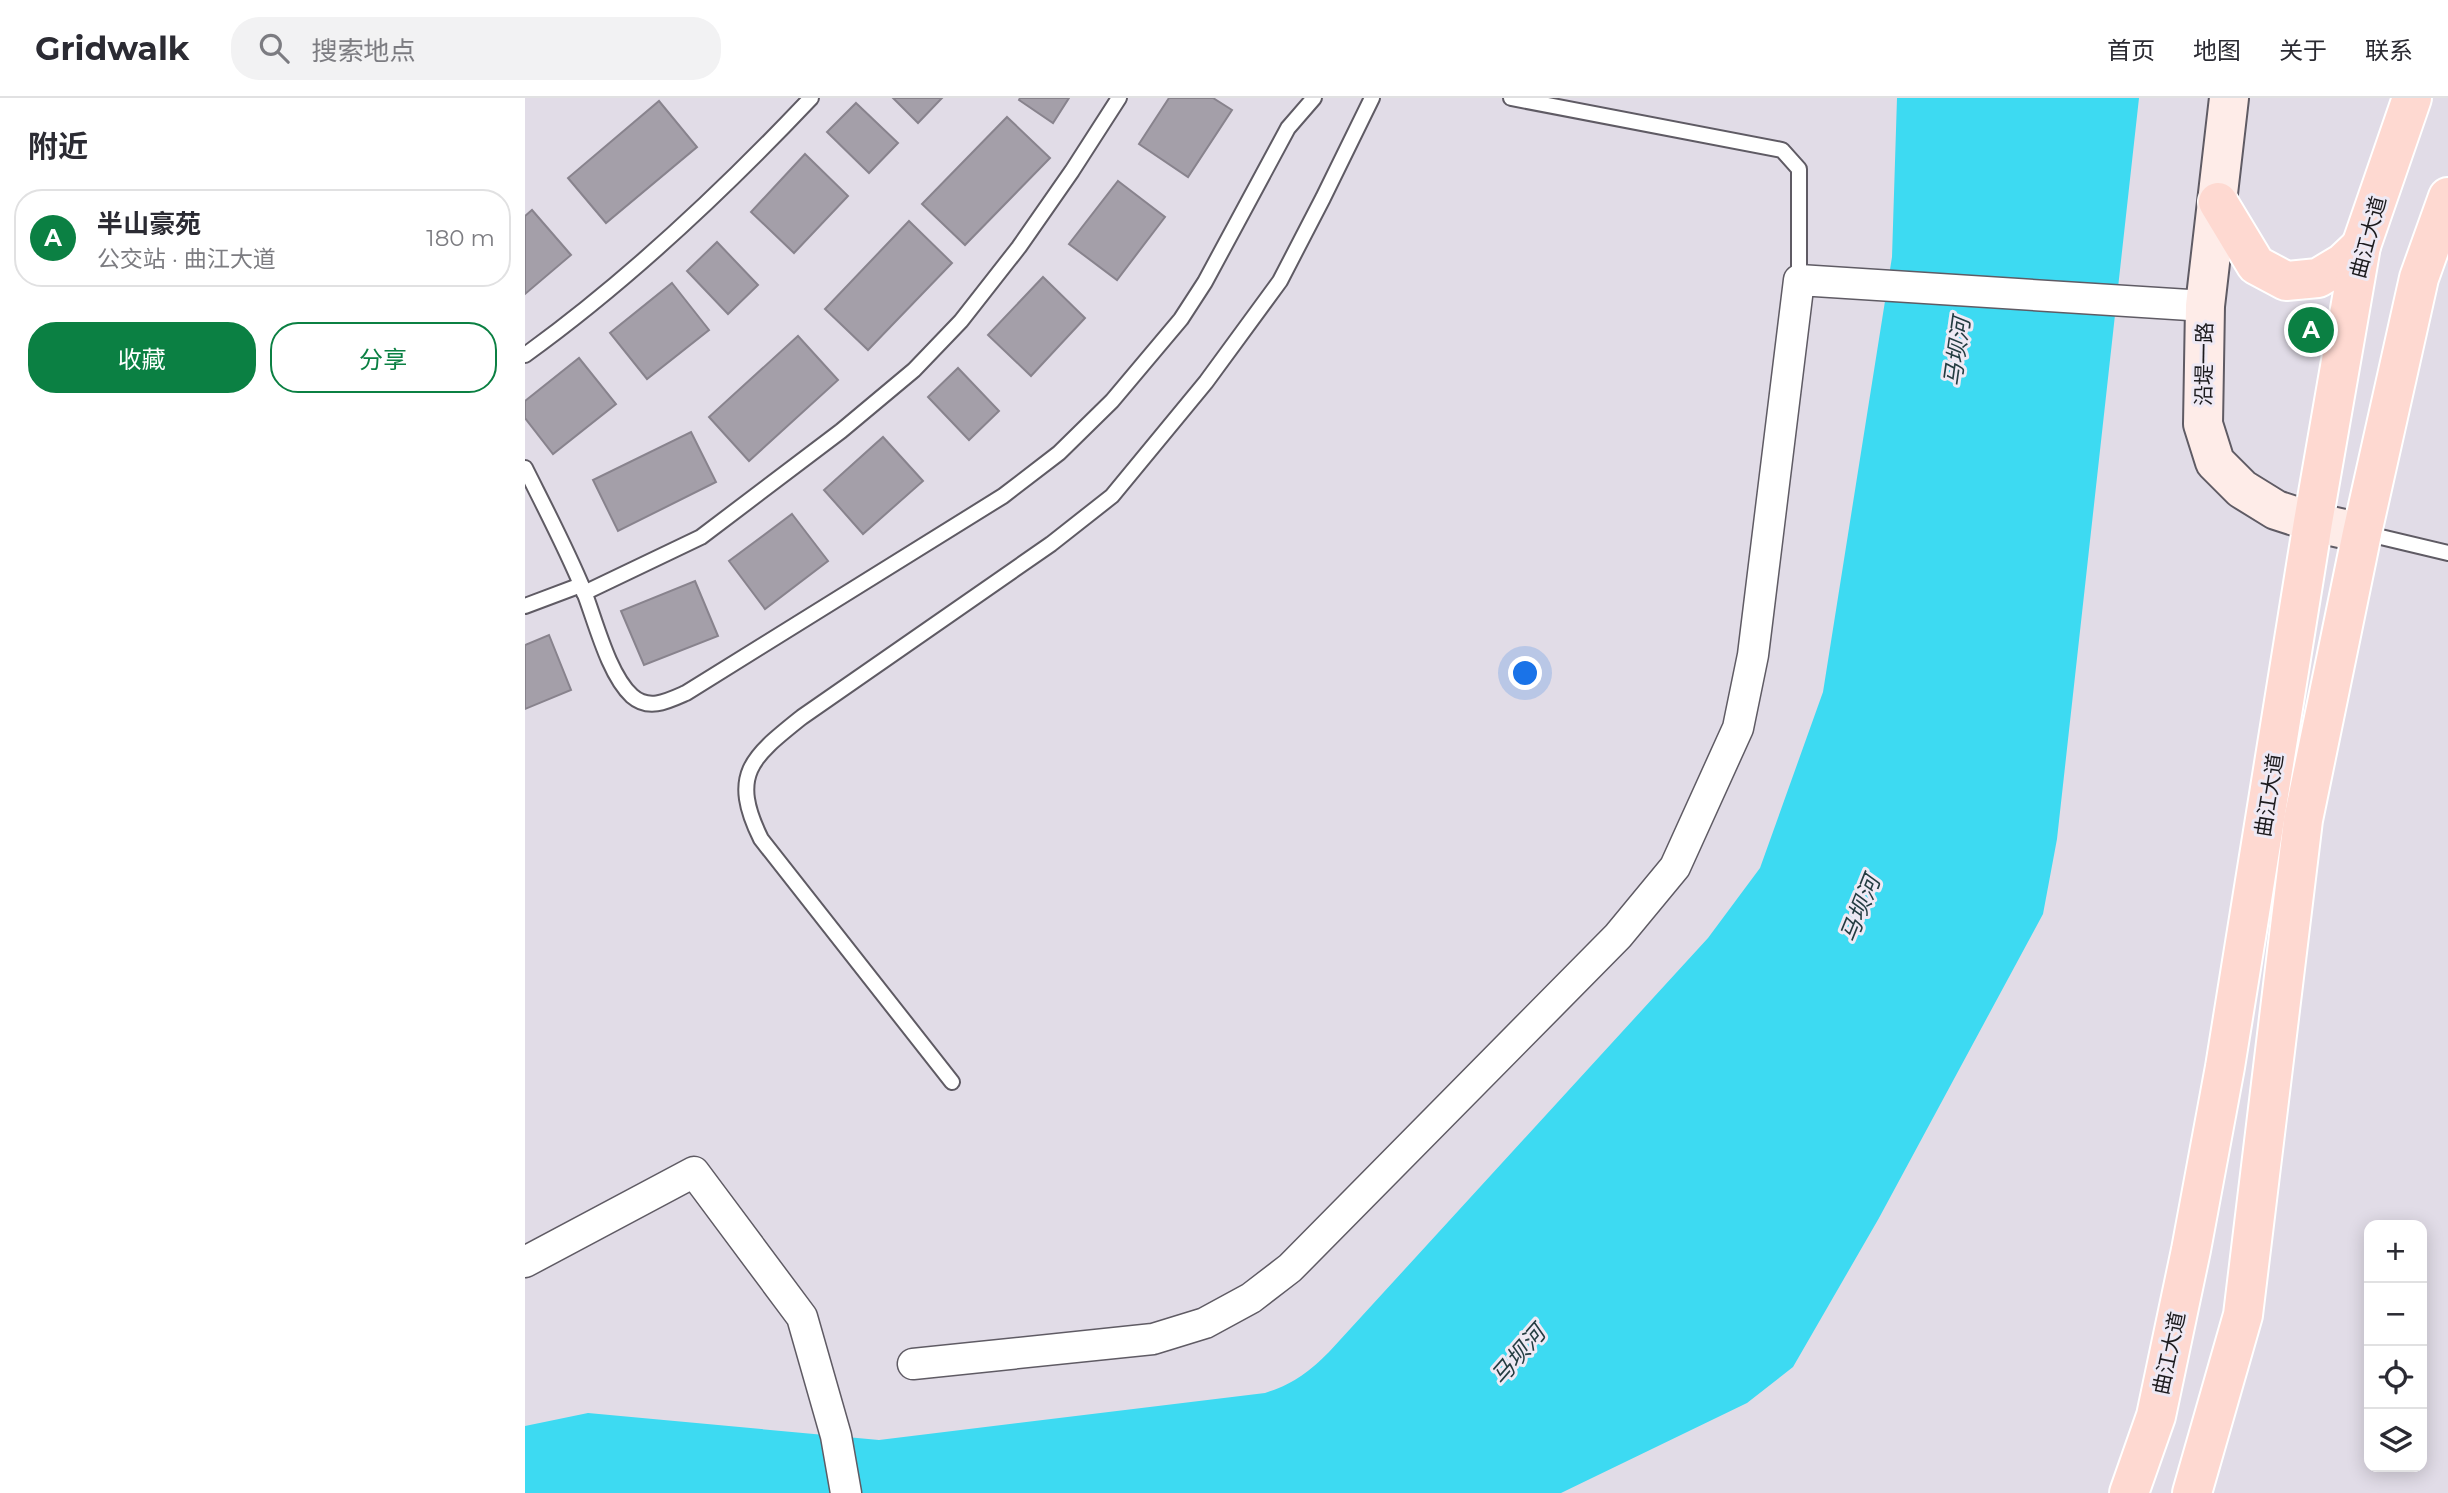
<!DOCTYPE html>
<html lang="zh">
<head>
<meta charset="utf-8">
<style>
	:root { --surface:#fff; --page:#f2f2f3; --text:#2b2b33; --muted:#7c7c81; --line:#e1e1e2; --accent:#0b8043 }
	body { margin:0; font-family:Montserrat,"Noto Sans SC",sans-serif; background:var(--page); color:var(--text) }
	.controls { position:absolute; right:21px; bottom:21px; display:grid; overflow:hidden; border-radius:14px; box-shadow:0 4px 18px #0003 }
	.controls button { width:63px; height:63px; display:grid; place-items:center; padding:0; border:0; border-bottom:2px solid var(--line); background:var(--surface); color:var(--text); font:35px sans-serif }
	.you { position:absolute; left:1001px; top:576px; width:24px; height:24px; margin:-18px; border:5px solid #fff; border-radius:50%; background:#1a73e8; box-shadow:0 0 0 10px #1a73e833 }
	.badge { display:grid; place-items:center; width:46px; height:46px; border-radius:50%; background:var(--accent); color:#fff; font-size:23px; font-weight:700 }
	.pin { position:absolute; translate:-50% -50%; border:4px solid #fff; box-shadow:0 2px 7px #0006 }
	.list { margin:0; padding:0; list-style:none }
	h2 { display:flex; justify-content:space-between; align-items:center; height:91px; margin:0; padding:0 28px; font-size:30px }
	h2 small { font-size:23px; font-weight:400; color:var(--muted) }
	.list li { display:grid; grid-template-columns:46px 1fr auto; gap:21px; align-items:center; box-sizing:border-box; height:98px; margin:0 14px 14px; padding:0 14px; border:2px solid var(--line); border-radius:28px }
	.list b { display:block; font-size:26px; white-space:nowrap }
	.list p { margin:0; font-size:23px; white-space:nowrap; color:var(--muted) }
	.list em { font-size:23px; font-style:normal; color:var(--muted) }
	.actions { display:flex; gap:14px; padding:21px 28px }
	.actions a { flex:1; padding:16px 0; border:2px solid var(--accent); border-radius:28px; text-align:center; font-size:24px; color:var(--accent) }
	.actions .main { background:var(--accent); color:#fff }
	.icon { flex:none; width:38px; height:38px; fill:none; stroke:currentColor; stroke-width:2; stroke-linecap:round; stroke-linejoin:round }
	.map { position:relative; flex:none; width:1923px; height:1395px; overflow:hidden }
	header { display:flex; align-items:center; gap:42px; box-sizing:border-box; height:98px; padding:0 35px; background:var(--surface); border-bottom:2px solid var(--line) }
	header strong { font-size:33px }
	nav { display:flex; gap:38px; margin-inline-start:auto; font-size:24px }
	.search { width:490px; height:63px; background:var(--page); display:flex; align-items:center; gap:18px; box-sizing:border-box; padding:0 24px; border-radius:28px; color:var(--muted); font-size:26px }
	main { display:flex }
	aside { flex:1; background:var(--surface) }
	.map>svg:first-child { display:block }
	.water { fill:#3ddaf2 }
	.building { fill:#a49fa9; stroke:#88838d; stroke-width:2 }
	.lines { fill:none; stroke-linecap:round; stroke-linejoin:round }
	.service-casing { stroke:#5f5b64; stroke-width:18 }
	.minor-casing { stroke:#5f5b64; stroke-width:33 }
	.secondary-casing { stroke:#5f5b64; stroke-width:42 }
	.primary-casing { stroke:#fff; stroke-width:42 }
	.service { stroke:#fff; stroke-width:14 }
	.minor { stroke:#fff; stroke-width:30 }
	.secondary { stroke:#feece8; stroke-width:38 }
	.primary { stroke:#fed9d1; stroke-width:38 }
	.labels { text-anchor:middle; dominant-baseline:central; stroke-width:6; stroke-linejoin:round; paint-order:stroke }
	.street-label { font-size:21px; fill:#1c1b1e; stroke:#eee9f4 }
	.water-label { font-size:23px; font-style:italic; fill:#233c41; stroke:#eee9f4 }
</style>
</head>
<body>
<header>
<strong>Gridwalk</strong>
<div class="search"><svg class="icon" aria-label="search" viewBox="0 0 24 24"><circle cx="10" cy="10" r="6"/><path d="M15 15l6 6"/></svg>搜索地点</div>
<nav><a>首页</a><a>地图</a><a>关于</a><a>联系</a></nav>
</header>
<main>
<aside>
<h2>附近<small></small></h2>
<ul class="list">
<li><span class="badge">A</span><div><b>半山豪苑</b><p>公交站 · 曲江大道</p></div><em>180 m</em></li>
</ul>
<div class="actions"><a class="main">收藏</a><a>分享</a></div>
</aside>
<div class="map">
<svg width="1923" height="1395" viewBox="0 0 1923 1395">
	<rect width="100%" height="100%" fill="#e1dce7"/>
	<path class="water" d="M1372,0H1614L1532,741L1518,816L1354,1120L1268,1269L1222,1305L1036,1395H0V1328L63,1315L354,1342L740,1295C768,1286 783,1275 804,1254L1183,840L1235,770L1298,594L1367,159Z"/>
	<g class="building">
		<path d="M368,0H417L393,25Z"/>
		<path d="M495,0H544L528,25L494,2Z"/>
		<path d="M644,0H688L707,12L663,79L614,46Z"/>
		<path d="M134,3L172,49L81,125L43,80Z"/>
		<path d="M331,5L373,45L344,75L302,34Z"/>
		<path d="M482,19L525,60L440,147L397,106Z"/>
		<path d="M280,56L323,98L269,155L226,114Z"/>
		<path d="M593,83L640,119L592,182L544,146Z"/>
		<path d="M7,112L46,157L0,196V118Z"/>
		<path d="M384,123L427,165L343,252L300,211Z"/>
		<path d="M192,144L233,187L203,216L162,173Z"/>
		<path d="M518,179L560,220L506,278L463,237Z"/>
		<path d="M147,185L184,232L122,281L85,235Z"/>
		<path d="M273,238L313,282L224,363L184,319Z"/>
		<path d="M54,260L91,306L28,356L0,320V303Z"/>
		<path d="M433,270L474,313L444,342L403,299Z"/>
		<path d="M166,334L191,384L93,433L68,382Z"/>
		<path d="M358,339L398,383L338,436L299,392Z"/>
		<path d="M267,416L303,463L240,511L204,463Z"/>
		<path d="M170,483L193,538L119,567L96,513Z"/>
		<path d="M24,537L46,592L0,611V547Z"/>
	</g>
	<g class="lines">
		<g class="service-casing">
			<g id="service">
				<path d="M986,0L1257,52L1274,71V182"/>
				<path d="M0,257C104,182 198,93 286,0"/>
				<path d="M0,370C20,410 41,450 58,491C70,521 83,576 107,598C124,613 143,603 161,595L478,398L534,355L587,303L656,221L680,184L763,30L789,0"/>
				<path d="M1839,435L1923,455"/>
				<path d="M59,495L176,439L316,333L389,272L436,223L494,149L547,73L594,0"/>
				<path d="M0,508L56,487"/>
				<path d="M427,984L236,741C204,676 227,659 277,619L526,446L587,398L681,284L755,183L798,100L847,0"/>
			</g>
		</g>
		<g class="minor-casing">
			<g id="minor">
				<path d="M0,1164L169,1074L277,1219L311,1338L321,1395"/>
				<path d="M388,1266L628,1241L680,1225L726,1200L765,1170L1093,838L1150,769L1213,630L1228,557L1274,182L1680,208"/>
			</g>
		</g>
		<g class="secondary-casing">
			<path id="secondary" d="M1704,0L1680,208L1678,326L1690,364L1717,391L1751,412L1788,424L1837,435"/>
		</g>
		<g class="primary-casing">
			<g id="primary">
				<path d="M1693,104L1731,167L1761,183L1793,180L1818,165L1836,148"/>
				<path d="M1604,1395L1631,1318L1666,1152L1700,969L1788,424L1836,148L1887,0"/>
				<path d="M1667,1395L1718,1217L1778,722L1837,435L1894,180L1923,99"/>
			</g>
		</g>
		<use href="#service" class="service"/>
		<use href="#minor" class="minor"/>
		<use href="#secondary" class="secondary"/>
		<use href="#primary" class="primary"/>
	</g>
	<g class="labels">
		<g class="street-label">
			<text transform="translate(1843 139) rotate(-75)">曲江大道</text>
			<text transform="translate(1679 266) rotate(-89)">沿堤一路</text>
			<text transform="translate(1744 697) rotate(-81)">曲江大道</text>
			<text transform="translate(1644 1255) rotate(-78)">曲江大道</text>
		</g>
		<g class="water-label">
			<text transform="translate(1432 254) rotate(-82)">马坝河</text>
			<text transform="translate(1335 811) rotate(-68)">马坝河</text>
			<text transform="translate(993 1257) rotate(-49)">马坝河</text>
		</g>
	</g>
</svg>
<div class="controls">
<button>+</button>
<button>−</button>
<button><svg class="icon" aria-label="locate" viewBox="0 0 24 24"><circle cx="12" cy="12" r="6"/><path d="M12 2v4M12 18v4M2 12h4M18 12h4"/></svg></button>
<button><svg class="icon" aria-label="layers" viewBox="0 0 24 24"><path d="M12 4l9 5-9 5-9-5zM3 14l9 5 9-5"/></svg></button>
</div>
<div class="you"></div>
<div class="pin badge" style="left:1786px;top:232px">A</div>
</div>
</main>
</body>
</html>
